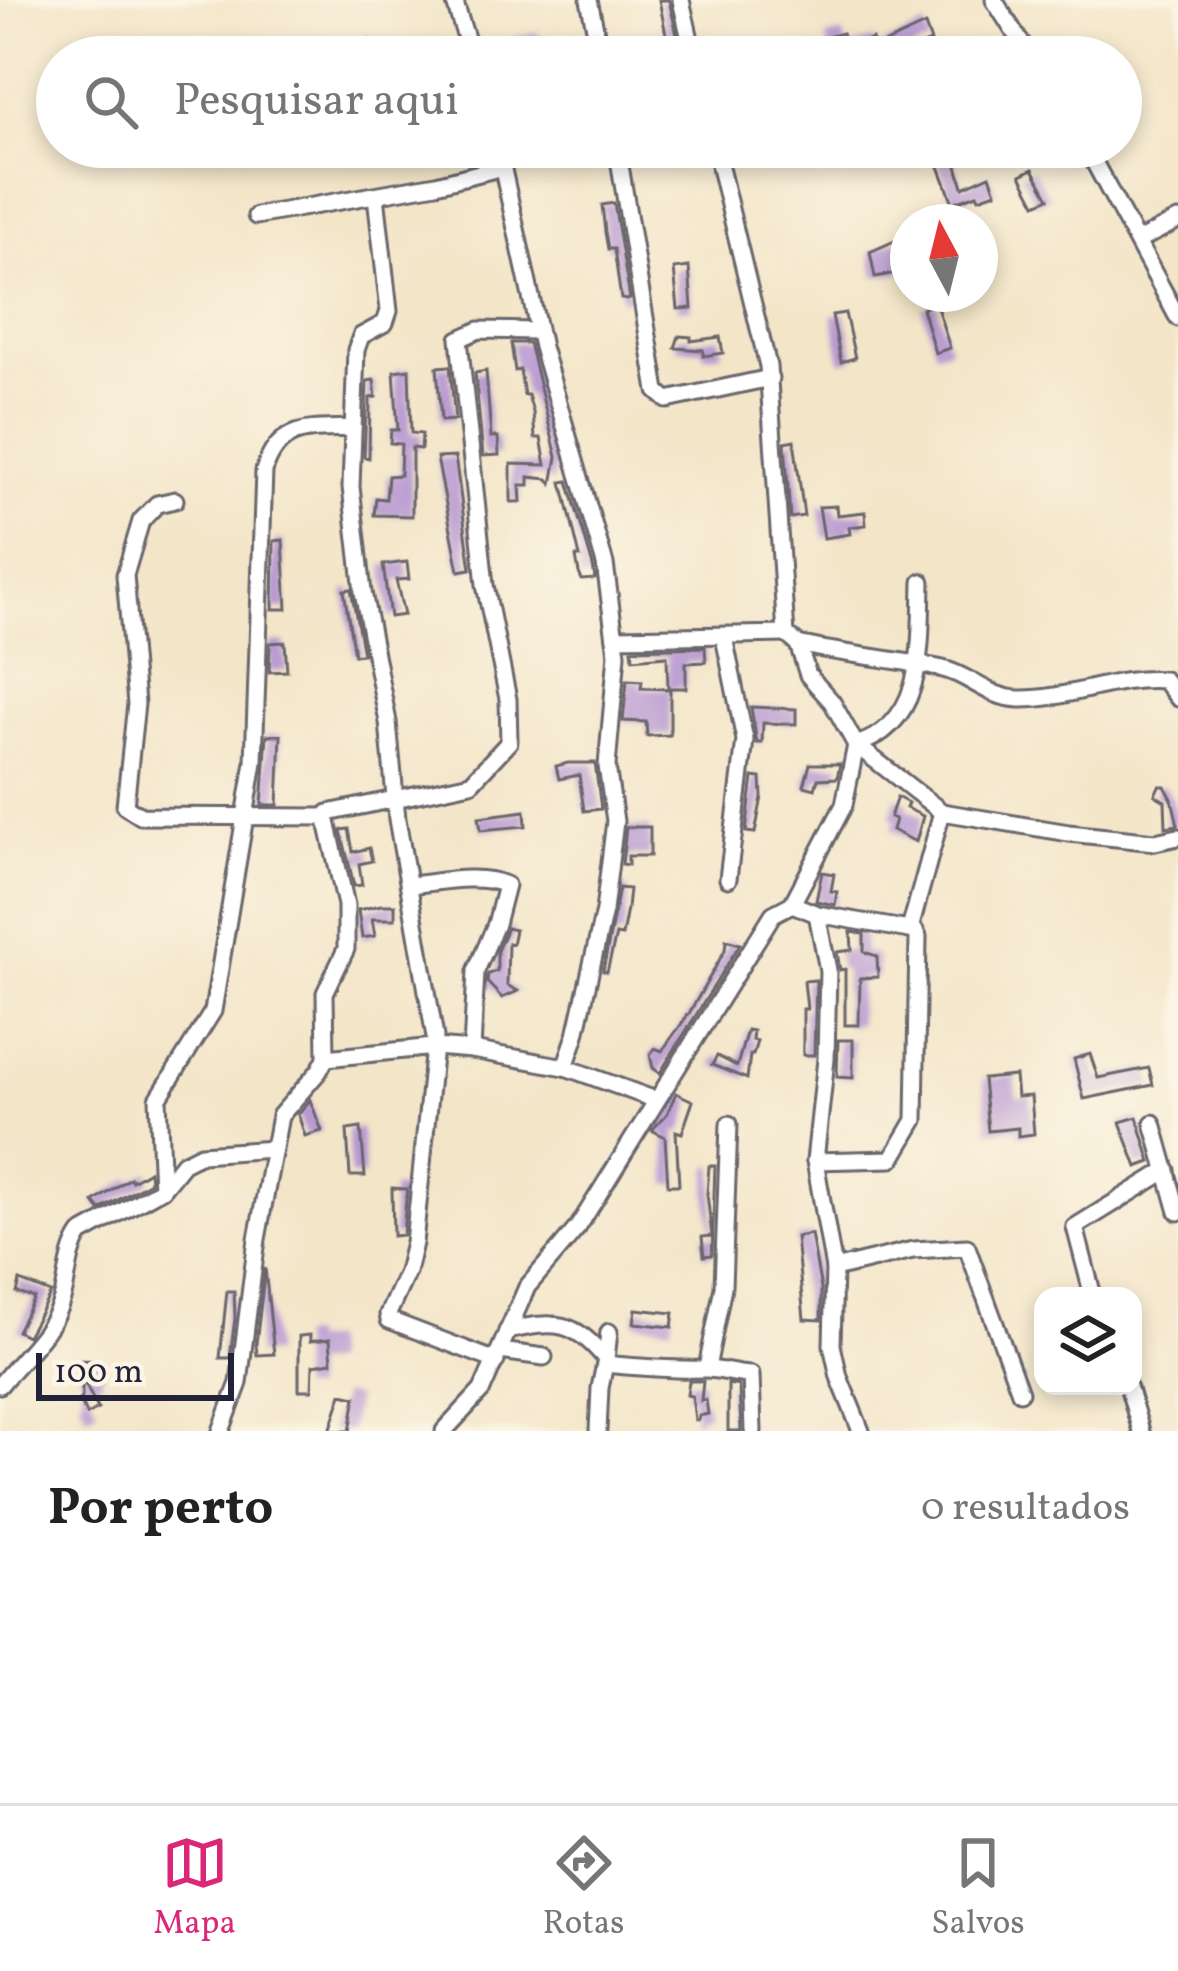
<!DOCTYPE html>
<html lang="pt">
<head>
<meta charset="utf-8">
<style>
	:root { --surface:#fff; --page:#f6f6f6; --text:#222; --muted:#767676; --line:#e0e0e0; --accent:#db2777 }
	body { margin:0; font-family:Vollkorn,serif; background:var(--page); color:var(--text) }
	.controls { position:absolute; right:36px; bottom:36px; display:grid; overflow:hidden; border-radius:24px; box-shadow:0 6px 18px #0003 }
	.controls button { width:108px; height:108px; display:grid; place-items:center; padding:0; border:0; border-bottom:3px solid var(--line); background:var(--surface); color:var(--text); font:60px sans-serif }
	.compass { position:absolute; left:890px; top:204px; width:108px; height:108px; border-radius:50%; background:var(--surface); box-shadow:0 6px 18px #0003; rotate:353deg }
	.scale { position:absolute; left:36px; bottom:30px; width:198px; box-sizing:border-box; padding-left:12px; border:6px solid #22223b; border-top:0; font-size:33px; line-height:42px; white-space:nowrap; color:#22223b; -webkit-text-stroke:9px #fcf5e5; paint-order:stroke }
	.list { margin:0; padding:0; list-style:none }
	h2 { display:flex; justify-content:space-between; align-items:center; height:156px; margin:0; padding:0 48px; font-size:51px }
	h2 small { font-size:39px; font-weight:400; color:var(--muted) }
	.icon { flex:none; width:66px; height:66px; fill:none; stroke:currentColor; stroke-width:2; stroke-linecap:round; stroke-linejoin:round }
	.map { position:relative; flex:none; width:1178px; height:1431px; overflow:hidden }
	.search { position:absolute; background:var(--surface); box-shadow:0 6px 18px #0003; left:36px; right:36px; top:36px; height:132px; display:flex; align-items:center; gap:30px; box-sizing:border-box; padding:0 42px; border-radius:66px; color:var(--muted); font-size:45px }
	.sheet { height:372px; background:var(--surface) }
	nav { display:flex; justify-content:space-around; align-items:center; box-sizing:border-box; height:168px; border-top:3px solid var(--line); background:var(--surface); font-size:33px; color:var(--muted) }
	nav a { display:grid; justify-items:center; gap:6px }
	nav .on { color:var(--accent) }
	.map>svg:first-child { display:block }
	.building { fill:#b899d2 }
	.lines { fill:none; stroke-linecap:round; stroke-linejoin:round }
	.minor-casing { stroke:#6b666c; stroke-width:21 }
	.minor { stroke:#fff; stroke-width:15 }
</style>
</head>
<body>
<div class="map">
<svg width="1178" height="1431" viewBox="0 0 1178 1431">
	<rect width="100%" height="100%" fill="#fcf5e5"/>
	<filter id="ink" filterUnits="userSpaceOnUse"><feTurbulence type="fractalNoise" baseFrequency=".00833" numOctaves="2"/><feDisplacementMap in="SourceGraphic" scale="24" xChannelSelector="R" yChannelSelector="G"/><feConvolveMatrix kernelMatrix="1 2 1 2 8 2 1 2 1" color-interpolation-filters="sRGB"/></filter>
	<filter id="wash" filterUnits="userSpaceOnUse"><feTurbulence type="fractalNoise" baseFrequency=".004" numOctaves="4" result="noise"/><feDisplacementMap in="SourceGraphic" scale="48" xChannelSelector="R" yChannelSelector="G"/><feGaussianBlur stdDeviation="2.7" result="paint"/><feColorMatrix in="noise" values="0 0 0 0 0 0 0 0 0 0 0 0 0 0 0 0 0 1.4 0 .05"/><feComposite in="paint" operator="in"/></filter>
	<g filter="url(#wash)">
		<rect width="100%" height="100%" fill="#f3e5c8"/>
		<g id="blocks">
			<g class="building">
				<path d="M659,0H669L682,57H672L669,49Z"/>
				<path d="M925,25L931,42L912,49L916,57H829L826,37L842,33L848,49L872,39L875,48Z"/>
				<path d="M537,31L541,49L492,57L489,45Z"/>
				<path d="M370,40L375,57H324V54Z"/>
				<path d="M703,147L705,158L655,163L653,149Z"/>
				<path d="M952,148L963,187L990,175L996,192L979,198L977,194L953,203L935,156Z"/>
				<path d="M1033,169L1049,198L1036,204L1021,175Z"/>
				<path d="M614,203L630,299L627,300L621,299L614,249H608L605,232L602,205Z"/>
				<path d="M897,240L908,260V271L875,277L870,252Z"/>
				<path d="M689,267L692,308L678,309L674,269Z"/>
				<path d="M936,304L950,348L935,353L922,308Z"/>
				<path d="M845,313L855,358L841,362L832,315Z"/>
				<path d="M679,336L691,337V341L720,337L723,353L703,356V350L675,348Z"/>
				<path d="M511,343H529L557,457L552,484L548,479L529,477V485H520L521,502H511V464L546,465L541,438H535L533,412L528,395H524L520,370L515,371Z"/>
				<path d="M450,366L455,420L441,421L437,367Z"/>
				<path d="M409,369L411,433L422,434L421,449L412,448V516L374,515L376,498L386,499L388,476L400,475L401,444L390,443L391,430H398L394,371Z"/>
				<path d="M486,371L491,437H498L499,455L483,456L475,373Z"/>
				<path d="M374,380L376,397L370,398L369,458L364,457L367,381Z"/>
				<path d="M794,440L804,516L790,518L785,442Z"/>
				<path d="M455,457L471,569L459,571L437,458Z"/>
				<path d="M568,481L593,566L595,579L582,580L579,573L576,557H580L562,482Z"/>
				<path d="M836,506L837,515L865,512L866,525L849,527L850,534L824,538L819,507Z"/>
				<path d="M283,540L287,609H273L274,541Z"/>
				<path d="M407,562L409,579L396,580L404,615L390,617L383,565Z"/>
				<path d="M351,589L363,654L354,655L344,590Z"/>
				<path d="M285,642L287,671L269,672L270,643Z"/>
				<path d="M705,647L706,662L686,663V688H668L667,656L633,659L632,649Z"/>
				<path d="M627,680L642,681L641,688L670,689V735L647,736L646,722L623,721Z"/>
				<path d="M751,707L796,709V724L763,723L762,743H757Z"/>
				<path d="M267,735H281L278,805H262Z"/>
				<path d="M568,763H595L601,809L584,811L579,775L559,779L556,766Z"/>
				<path d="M810,764H840L837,778L818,779L815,789L804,786Z"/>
				<path d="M753,777L761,778L762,797L755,833L746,832Z"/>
				<path d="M1159,786H1165L1172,799L1178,825L1166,827L1165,801L1155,795Z"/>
				<path d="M897,797L908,803L906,808L923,816L916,842L892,830L895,819L890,817Z"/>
				<path d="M525,811L526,826L481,830L479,817Z"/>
				<path d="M626,827H650V856H628V865L622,864Z"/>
				<path d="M349,829L353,852L369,848L372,861L359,864L362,885L354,886L341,830Z"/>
				<path d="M822,872L834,874L831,891L837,892L835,905L816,901Z"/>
				<path d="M619,888L629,889L627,909L622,936L616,935L607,972L603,971Z"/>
				<path d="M381,905H395V919H372L375,936L362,938L358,910Z"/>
				<path d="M507,928L515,930L512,944L508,943L507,985L518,991L502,998L487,982L488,974L497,971V951Z"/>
				<path d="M851,932L864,934V952L877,956L878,977L860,978L859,1025H845V969L840,970L837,952L852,950Z"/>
				<path d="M726,940L740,944L660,1073L653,1068L650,1055L655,1048L662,1051L690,1012L725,950Z"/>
				<path d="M816,980L814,1055H803V1009H807L804,981Z"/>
				<path d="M747,1030L753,1031L752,1040L757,1041L753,1055H750L747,1079L712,1065L717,1056L737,1066Z"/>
				<path d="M838,1040H853V1078L837,1077Z"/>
				<path d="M1090,1054L1098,1078L1149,1068L1153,1085L1084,1099L1074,1059Z"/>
				<path d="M1015,1076L1017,1097L1031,1096L1034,1134L1018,1136V1128L988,1131L983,1079Z"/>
				<path d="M676,1093L693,1101L682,1133L676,1131L679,1185H668L665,1137L652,1130L667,1114Z"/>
				<path d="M310,1100L322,1131L305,1136L298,1114Z"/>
				<path d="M1137,1117L1151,1162L1137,1167L1120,1122Z"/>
				<path d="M361,1128L365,1176H350L347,1130Z"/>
				<path d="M709,1166H715L712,1255L704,1256L702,1237L712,1236L707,1194Z"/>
				<path d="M149,1171L150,1182L100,1210L94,1202L130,1178L132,1181Z"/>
				<path d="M392,1188L407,1189L403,1235L393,1236Z"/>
				<path d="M811,1234L821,1289V1320L804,1319L796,1237Z"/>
				<path d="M265,1268L274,1354L257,1355L256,1344Z"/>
				<path d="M20,1281L51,1293L27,1336L17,1331L34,1298L17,1293Z"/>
				<path d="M227,1291H234L235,1318L230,1358H220Z"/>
				<path d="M636,1309L674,1313L672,1327L634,1323Z"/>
				<path d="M310,1335V1341L330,1339L332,1362L313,1365L312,1390H299V1336Z"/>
				<path d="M81,1360L102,1361L101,1384H85L98,1409L87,1415L79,1400L82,1398V1376L77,1373Z"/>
				<path d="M689,1381H703L701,1401L706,1400L708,1414L699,1416L698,1420H695L692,1396L687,1395Z"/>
				<path d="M728,1384L739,1386L741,1431H728Z"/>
				<path d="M342,1394L356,1397L350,1431H330Z"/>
			</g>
		</g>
	</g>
	<g filter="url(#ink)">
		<use href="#blocks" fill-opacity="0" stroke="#6b666c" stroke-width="3"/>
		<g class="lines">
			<g class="minor-casing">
				<g id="minor">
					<path d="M454,0L472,57"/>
					<path d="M589,0L601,57"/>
					<path d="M681,0L694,57"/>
					<path d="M994,0L1030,57"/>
					<path d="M498,147L542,347L605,564L617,654L607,766L615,821L604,911L576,1035L565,1067L656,1100"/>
					<path d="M617,147L657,391L667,400L770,378"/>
					<path d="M715,147L768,366L786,634L798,644L808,675L832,702L856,745L942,812L1069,833L1155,842L1178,837"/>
					<path d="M1086,147L1178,318"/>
					<path d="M376,196L389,311L385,323L361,336L356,350L351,487L363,592L388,722L397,819L435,1037L414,1243L407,1272L388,1314L389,1320L496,1361"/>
					<path d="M256,216L436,184L503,167"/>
					<path d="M1138,241L1178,220"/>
					<path d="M175,500L157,504L141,521L125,575L136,704L125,806L141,816L326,817"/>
					<path d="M615,637L786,634"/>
					<path d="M724,637L745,740L728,879"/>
					<path d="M798,644C846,655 895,659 943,669C970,675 988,698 1019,699C1069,700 1114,676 1164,680L1178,698"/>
					<path d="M792,904L817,914L828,970L826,1059L815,1161L834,1269L832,1345L839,1377L861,1431"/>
					<path d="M910,929L942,812"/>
					<path d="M472,1050L565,1067"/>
					<path d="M326,1058L434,1047L472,1050L476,971L496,924L506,885C479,873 439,882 410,885"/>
					<path d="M1153,1123L1178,1212"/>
					<path d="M815,1161L892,1159L915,1120L918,937L915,931L817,914"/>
					<path d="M162,1189L158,1099L213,1011L254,762L264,471C279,423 311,430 353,428"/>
					<path d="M834,1269L913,1250L967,1247L1020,1392"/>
					<path d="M1093,1296L1075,1227L1167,1170"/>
					<path d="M507,1331C556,1320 573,1320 606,1359L600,1388L598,1431"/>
					<path d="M500,1351L544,1357"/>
					<path d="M606,1359L609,1332"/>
					<path d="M605,1364C638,1367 670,1370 703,1369C718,1368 735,1375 751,1375L753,1431"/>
					<path d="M707,1368L723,1287L729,1124"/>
					<path d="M0,1385C21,1358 52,1332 62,1299C69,1277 67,1254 81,1234L162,1189L183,1163L201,1154L272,1149"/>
					<path d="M1128,1386L1141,1431"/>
					<path d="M221,1431L239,1383L257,1239L280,1116L319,1071L326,1058L325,993L346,949V905L326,817L328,813L471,783L509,742L508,699L485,585L459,339L479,330L538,331"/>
					<path d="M444,1431L482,1390L527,1287L578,1227L773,914L792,904L844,805L856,745C927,723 920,643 922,582"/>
				</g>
			</g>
			<use href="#minor" class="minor"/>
		</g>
	</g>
</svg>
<div class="controls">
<button><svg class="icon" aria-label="layers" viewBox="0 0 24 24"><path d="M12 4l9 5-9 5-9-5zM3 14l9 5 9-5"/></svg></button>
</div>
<svg class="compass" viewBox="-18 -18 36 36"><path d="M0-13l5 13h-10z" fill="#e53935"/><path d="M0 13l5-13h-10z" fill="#767676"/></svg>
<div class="scale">100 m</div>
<div class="search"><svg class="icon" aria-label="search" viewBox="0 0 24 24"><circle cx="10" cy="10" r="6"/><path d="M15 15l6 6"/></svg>Pesquisar aqui</div>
</div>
<section class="sheet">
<h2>Por perto<small>0 resultados</small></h2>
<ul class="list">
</ul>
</section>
<nav>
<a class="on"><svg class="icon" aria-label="map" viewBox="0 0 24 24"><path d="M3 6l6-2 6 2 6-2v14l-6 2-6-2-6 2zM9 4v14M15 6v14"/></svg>Mapa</a>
<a><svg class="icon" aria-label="directions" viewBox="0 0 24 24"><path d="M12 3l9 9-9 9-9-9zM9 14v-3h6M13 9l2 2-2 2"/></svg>Rotas</a>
<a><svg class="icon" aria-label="saved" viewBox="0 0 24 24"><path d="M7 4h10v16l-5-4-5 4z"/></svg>Salvos</a>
</nav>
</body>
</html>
